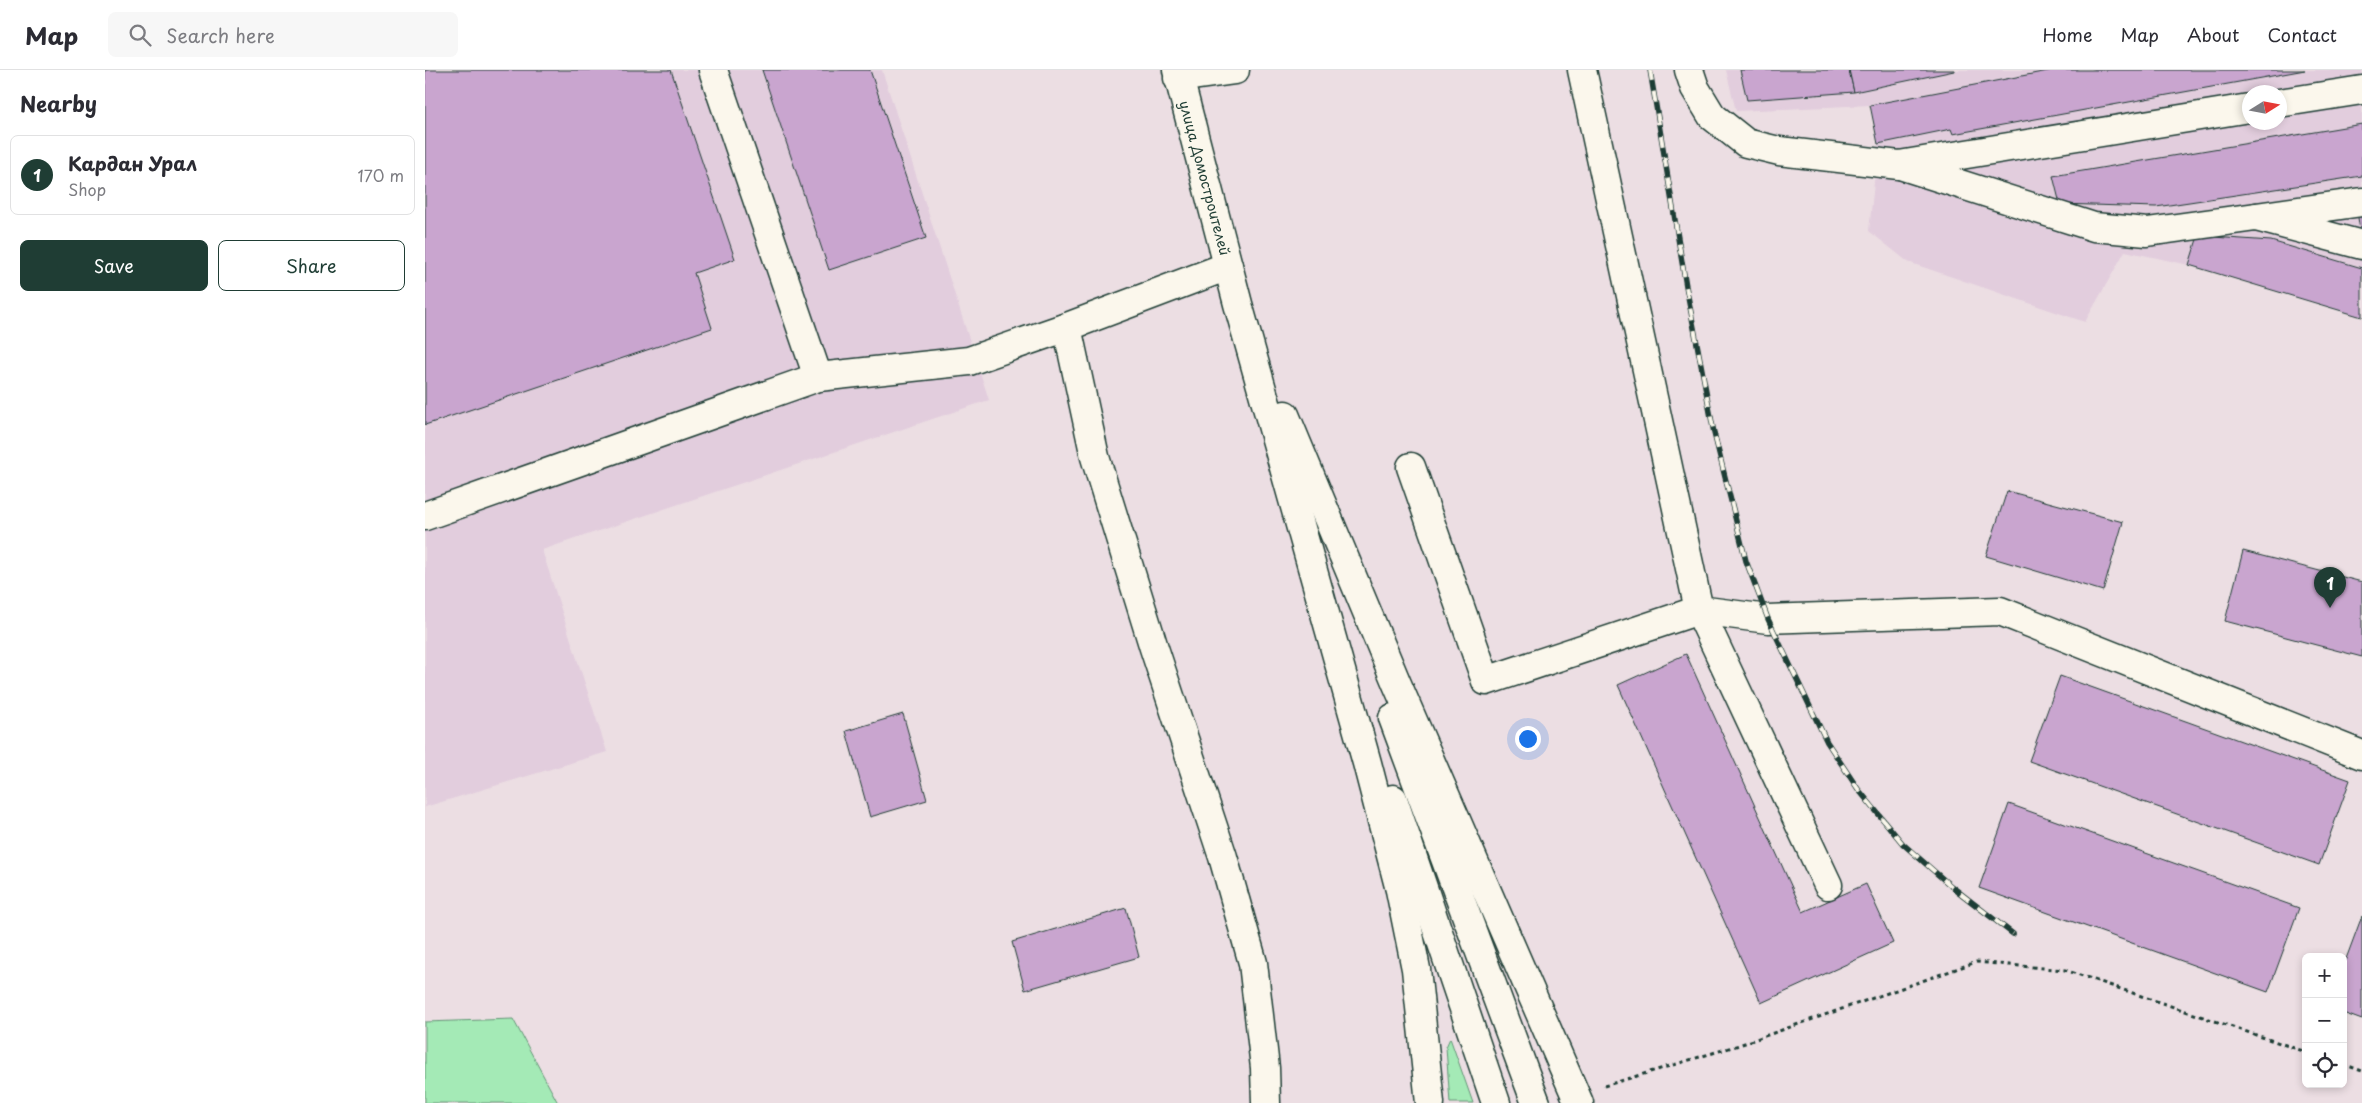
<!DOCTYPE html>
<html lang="en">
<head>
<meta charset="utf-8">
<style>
	:root { --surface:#fff; --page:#f7f7f7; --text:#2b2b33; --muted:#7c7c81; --line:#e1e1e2; --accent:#1f3d34 }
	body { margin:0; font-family:"Playpen Sans",sans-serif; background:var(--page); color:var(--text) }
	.controls { position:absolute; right:15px; bottom:15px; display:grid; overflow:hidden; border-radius:8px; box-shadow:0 2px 8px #0003 }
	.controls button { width:45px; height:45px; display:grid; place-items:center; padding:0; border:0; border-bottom:1px solid var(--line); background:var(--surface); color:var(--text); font:25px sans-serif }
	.compass { position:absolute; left:1817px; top:15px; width:45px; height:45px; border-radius:50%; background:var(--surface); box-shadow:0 2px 8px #0003; rotate:79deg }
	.you { position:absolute; left:1102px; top:668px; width:18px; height:18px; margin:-12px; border:4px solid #fff; border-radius:50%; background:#1a73e8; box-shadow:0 0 0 8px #1a73e833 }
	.badge { display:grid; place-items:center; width:32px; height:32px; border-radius:50%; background:var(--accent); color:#fff; font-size:16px; font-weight:700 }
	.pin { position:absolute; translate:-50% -41px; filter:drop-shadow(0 1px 2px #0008) }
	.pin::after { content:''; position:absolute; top:26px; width:18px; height:15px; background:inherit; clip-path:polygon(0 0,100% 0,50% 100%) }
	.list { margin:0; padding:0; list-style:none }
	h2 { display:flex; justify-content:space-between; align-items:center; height:65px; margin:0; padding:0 20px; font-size:21px }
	h2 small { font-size:16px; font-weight:400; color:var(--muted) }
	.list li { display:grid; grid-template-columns:32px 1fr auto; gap:15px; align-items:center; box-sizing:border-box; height:80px; margin:0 10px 10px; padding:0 10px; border:1px solid var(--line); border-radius:8px }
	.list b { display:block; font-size:19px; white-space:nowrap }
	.list p { margin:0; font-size:16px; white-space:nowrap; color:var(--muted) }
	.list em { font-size:16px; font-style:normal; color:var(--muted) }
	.actions { display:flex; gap:10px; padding:15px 20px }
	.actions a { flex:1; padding:11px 0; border:1px solid var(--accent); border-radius:8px; text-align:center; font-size:18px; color:var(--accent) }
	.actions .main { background:var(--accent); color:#fff }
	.icon { flex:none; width:28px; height:28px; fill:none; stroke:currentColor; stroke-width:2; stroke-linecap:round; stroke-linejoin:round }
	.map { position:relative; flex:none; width:1937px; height:1033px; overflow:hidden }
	header { display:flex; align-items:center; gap:30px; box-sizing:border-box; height:70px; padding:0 25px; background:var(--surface); border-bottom:1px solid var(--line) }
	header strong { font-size:24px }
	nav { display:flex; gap:28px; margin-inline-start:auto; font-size:18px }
	.search { width:350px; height:45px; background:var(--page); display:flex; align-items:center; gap:12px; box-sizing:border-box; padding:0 18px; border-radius:8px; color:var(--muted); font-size:19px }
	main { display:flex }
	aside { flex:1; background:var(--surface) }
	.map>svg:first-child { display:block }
	.built { fill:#e2cddd; fill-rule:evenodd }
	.green { fill:#a4eab6; stroke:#629475 }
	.building { fill:#c9a5cf; stroke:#1f3d34 }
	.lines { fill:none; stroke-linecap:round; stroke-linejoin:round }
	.minor-casing { stroke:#1f3d34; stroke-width:31 }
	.major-casing { stroke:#1f3d34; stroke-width:31 }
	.path { stroke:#1f3d34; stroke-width:3; stroke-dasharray:4 4; stroke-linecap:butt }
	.minor { stroke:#fbf7ec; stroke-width:28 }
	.major { stroke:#fbf7ec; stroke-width:28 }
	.rail-casing { stroke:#1f3d34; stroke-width:5.5 }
	.rail { stroke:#fbf7ec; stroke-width:4; stroke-dasharray:11; stroke-linecap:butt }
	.labels { text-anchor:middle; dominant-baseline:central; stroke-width:4; stroke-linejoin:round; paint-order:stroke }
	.street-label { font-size:14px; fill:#1f3d34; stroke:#fbf7ec }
</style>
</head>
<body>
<header>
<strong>Map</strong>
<div class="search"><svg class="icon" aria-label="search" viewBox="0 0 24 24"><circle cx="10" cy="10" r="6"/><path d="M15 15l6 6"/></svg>Search here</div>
<nav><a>Home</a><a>Map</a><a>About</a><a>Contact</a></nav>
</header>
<main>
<aside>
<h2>Nearby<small></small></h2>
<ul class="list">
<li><span class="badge">1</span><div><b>Кардан Урал</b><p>Shop</p></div><em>170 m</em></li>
</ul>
<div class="actions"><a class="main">Save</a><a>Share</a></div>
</aside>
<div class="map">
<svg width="1937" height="1033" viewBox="0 0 1937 1033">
	<rect width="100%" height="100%" fill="#ecdee3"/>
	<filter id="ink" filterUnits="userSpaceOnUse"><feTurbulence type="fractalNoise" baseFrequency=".02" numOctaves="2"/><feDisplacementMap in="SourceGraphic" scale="10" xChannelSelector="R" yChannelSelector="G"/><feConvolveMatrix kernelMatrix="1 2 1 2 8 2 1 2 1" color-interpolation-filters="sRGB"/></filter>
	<g filter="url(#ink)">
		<g class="built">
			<path d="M0,0H457L564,330L117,480L182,682L0,737Z"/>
			<path d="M1301,0H1937V247L1764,195L1700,181L1660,252L1483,192L1444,161L1453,74L1445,35L1311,41ZM1824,22H1854V52H1824Z"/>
		</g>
		<g class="green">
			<path d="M88,949L133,1033H0V952Z"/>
			<path d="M1025,968L1048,1033H1025L1021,977Z"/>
		</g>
		<g class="building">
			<path d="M0,0H246L310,189L269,203L287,258L0,355Z"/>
			<path d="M337,0H445L501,168L404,200Z"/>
			<path d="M1315,0H1424L1429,22L1322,30Z"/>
			<path d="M1424,0H1529V1L1429,22Z"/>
			<path d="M1628,0H1880L1528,64L1526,59L1453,74L1445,35Z"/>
			<path d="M1937,54V106L1731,137L1635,134L1628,106Z"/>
			<path d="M1932,142H1937V161L1935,160Z"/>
			<path d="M1773,166L1846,171L1937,198V247L1764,195Z"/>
			<path d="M1582,421L1698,452L1678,521L1561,486Z"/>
			<path d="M1818,481L1937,512V587L1800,551Z"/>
			<path d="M1261,584L1378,842L1441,814L1468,873L1336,933L1193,615Z"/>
			<path d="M1635,606L1925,710L1894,795L1604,691Z"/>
			<path d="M478,644L502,730L445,747L421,661Z"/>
			<path d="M1584,734L1874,838L1843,922L1554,818Z"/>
			<path d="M701,838L714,887L600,920L587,872Z"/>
			<path d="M1937,846V950L1918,943V897Z"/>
		</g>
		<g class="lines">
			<g class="minor-casing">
				<g id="minor">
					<path d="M288,0L393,307L544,291L642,257L803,196"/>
					<path d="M1157,0L1274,540L1343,549L1575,541L1937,685"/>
					<path d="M1264,0L1270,18L1287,46L1321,73L1354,81L1474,95L1824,38"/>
					<path d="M753,8L810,0"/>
					<path d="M1854,33L1937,20"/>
					<path d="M1478,96L1669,157L1722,162L1831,147"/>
					<path d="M1937,132L1831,147L1937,175"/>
					<path d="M642,257L670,387L729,578L798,787L828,893L840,998L841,1033"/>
					<path d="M986,397L1061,611L1274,540L1403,815"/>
					<path d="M0,446L393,307"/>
				</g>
			</g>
			<g class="major-casing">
				<g id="major">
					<path d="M752,0L813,234L942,693L975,820L991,899L1005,1033"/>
					<path d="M860,345L972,614L1154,1033"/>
					<path d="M968,648L1111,1033"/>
					<path d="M968,729L1071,1033"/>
				</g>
			</g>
			<g class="path">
				<path d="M1918,994L1937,1001"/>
				<path d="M1179,1016L1314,975L1551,892L1640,900L1881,982"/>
			</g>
			<use href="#minor" class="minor"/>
			<use href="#major" class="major"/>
			<g class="rail-casing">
				<path id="rail" d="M1225,0L1261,216L1289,363L1321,491L1343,549L1402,672L1433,719L1478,774L1526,816L1588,864"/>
			</g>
			<use href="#rail" class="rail"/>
		</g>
	</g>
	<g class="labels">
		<g class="street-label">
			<text transform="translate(780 108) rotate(75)">улица Домостроителей</text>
		</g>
	</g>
</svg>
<div class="controls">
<button>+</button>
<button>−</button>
<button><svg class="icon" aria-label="locate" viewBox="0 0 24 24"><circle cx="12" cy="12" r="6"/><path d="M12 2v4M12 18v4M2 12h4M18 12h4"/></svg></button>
</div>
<svg class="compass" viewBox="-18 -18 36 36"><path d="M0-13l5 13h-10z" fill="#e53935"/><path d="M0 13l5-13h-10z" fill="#7c7c81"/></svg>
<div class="you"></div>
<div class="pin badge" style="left:1905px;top:538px">1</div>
</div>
</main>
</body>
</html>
